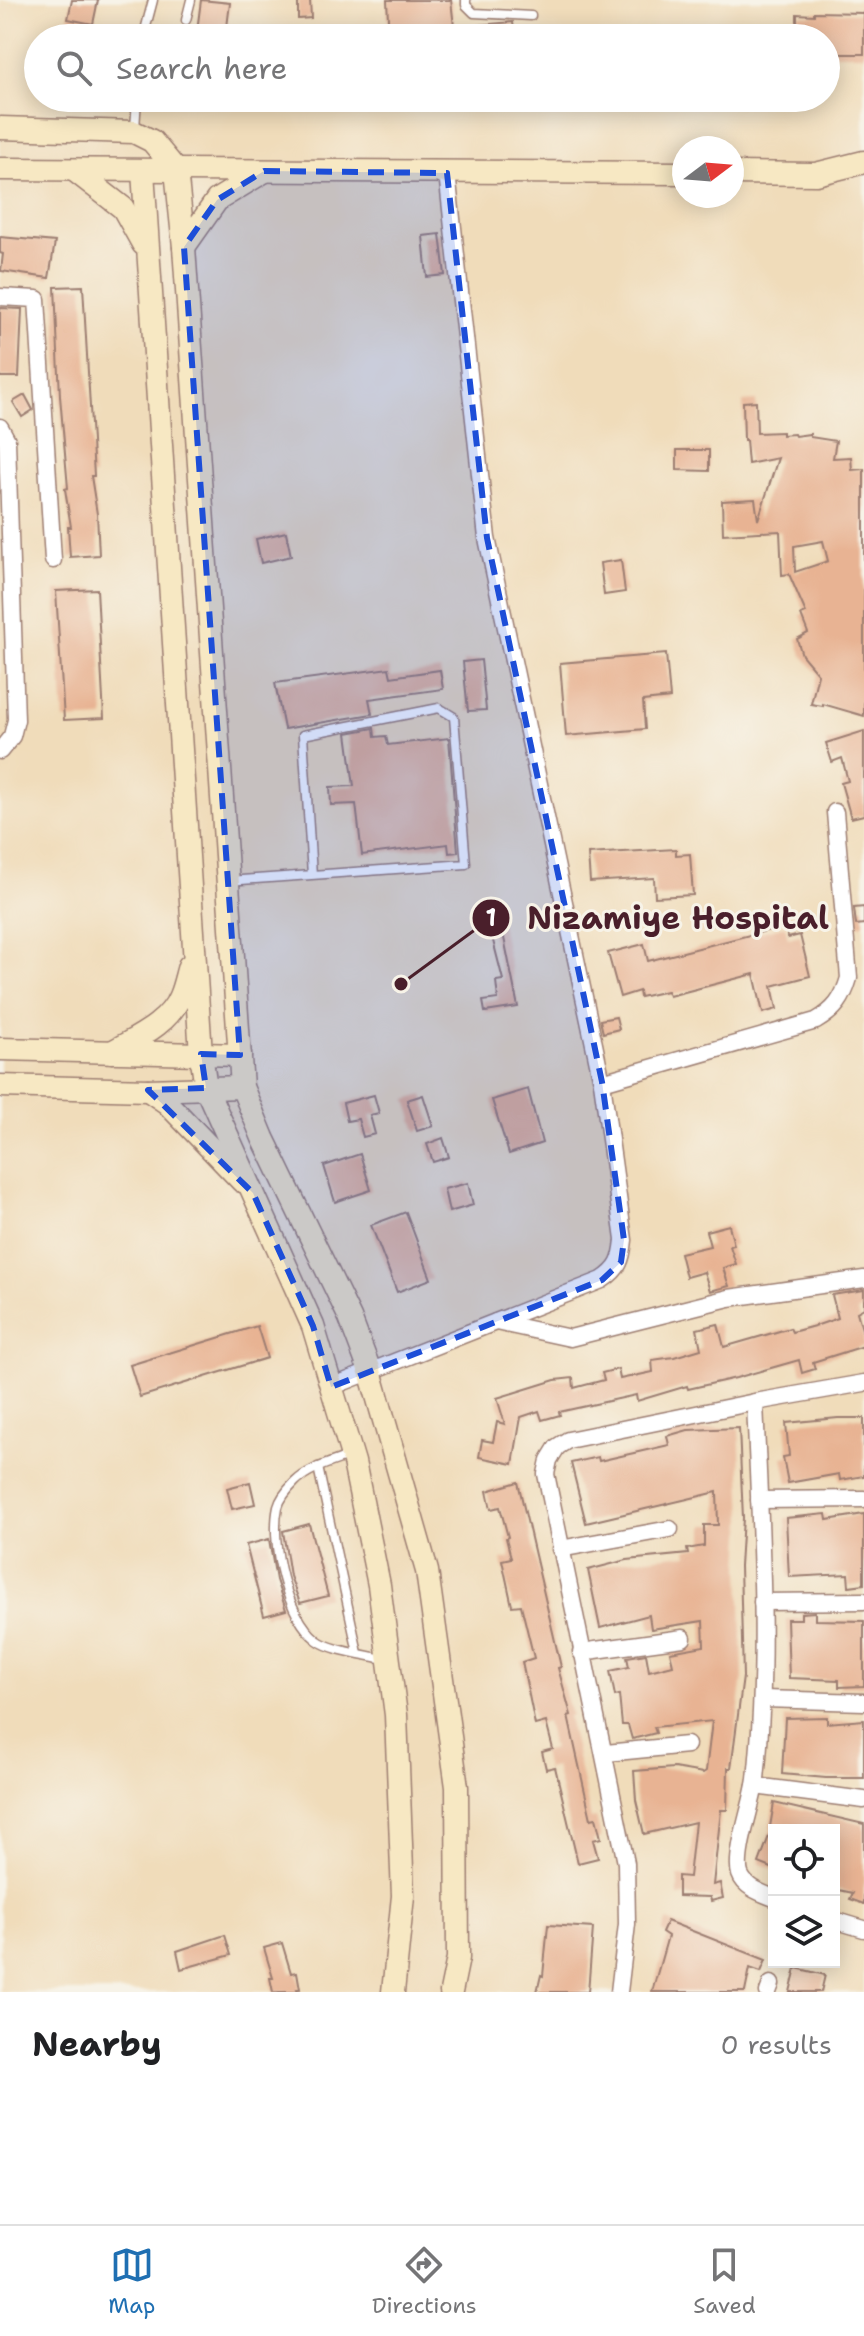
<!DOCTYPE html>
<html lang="en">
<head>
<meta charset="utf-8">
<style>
	:root { --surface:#fff; --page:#f2f2f2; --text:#202124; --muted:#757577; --line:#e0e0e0; --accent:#1f6fb2 }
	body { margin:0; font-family:"Shantell Sans",sans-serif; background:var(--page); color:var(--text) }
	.controls { position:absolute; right:24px; bottom:24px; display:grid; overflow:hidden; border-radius:0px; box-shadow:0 4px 20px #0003 }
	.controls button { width:72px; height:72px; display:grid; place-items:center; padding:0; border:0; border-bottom:2px solid var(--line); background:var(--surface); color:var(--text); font:40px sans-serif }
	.compass { position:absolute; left:672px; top:136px; width:72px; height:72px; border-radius:50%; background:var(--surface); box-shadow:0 4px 20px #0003; rotate:74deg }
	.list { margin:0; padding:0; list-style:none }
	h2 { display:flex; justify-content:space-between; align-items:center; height:104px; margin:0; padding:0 32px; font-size:34px }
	h2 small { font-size:26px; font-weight:400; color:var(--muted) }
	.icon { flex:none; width:44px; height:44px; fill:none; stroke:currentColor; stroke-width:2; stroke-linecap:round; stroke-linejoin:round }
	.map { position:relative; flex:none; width:864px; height:1992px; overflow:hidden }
	.search { position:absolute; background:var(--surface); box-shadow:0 4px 20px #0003; left:24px; right:24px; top:24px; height:88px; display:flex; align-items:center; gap:20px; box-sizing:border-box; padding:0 28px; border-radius:44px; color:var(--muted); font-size:30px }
	.sheet { height:232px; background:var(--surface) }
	nav { display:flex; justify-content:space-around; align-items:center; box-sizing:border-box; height:112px; border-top:2px solid var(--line); background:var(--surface); font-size:22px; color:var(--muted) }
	nav a { display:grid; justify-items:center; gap:4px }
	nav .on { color:var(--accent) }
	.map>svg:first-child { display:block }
	.building { fill:#e8b393; fill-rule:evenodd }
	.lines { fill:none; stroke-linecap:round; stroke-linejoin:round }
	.lane-casing { stroke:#9d7e72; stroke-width:11 }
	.street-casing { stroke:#9d7e72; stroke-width:19 }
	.secondary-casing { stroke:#9d7e72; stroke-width:25 }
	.lane { stroke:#fff; stroke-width:8 }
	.street { stroke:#fff; stroke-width:16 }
	.secondary { stroke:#f7e8c3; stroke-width:22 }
	.marked { fill:#1d4ed8; fill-opacity:0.2; stroke:#1d4ed8; stroke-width:6; stroke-dasharray:16 10; stroke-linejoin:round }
	.leader { fill:none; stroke:#4a1f2b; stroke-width:3 }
	.callout-dot { fill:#4a1f2b; stroke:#f7f3e8; stroke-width:3 }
	.mark-label { font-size:24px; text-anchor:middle; font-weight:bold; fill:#fff }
	.callout-label { font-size:32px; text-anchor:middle; font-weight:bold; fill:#4a1f2b; stroke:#f7f3e8; stroke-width:6; stroke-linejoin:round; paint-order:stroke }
</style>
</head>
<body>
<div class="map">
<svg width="864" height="1992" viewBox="0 0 864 1992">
	<rect width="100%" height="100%" fill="#f7f3e8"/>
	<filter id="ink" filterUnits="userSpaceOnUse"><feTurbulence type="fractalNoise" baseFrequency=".0125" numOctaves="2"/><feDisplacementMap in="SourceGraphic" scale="16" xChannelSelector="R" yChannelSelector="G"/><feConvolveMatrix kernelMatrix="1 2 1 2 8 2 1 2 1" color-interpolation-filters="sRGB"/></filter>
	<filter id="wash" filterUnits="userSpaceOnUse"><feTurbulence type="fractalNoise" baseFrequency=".006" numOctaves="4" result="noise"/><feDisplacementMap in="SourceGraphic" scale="32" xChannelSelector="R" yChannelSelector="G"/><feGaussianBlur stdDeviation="1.8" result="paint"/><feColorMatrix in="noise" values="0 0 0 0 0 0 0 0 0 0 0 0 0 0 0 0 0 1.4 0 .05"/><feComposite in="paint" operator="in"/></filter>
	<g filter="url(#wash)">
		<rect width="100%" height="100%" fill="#f0dcba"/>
		<g id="blocks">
			<g class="building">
				<path d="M72,0H98L93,24L68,19Z"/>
				<path d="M201,0L230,3L226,35L197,31Z"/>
				<path d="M298,0H310L311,18L298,19Z"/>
				<path d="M387,0H451L454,27L513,22L515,38H389Z"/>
				<path d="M814,12L864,13V54H826V38H797V14L814,15Z"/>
				<path d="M440,234L445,275L427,277L423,236Z"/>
				<path d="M0,237L55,242L49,278L1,271L3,254L0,253Z"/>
				<path d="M83,286L94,476H91L97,514L99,555L70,557L68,527H71L65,489L68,488L60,396L55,287Z"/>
				<path d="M0,308L22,309L19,377H0Z"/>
				<path d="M25,395L33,410L22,417L13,402Z"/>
				<path d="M756,401L757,433L782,432V435L794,434L795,436L810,434V437L836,441L833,458L851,457L852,470L864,469V716L823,704V706L811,704L818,674L802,655L797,639L808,633L801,615L806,613L789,574L782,575L780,531L723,534L722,501L755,499L758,520L778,458L748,464L746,440H744L743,402ZM823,541L828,561L795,572L794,546Z"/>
				<path d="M677,450H709V471L677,470Z"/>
				<path d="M286,532L291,556L261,563L256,539Z"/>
				<path d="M621,560L625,592L604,595L600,563Z"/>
				<path d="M97,589L104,718L64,720L56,591Z"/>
				<path d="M666,654L670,698L643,701L645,729L566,736L560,663Z"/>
				<path d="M481,660L486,710L468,711L463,662Z"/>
				<path d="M389,668L391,677L440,670L443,689L369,699L372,714L284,729L275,683Z"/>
				<path d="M374,728L375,737L386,736L388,745L449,738L458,852L449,853L448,844L362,855L356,804L331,805L330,787L354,786L347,733Z"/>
				<path d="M864,731V815L851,818L841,783L848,781L842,758L832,762L826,743Z"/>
				<path d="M676,849V855L690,854L693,895L655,897L654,878L590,882L588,854Z"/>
				<path d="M864,907V924L856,925L854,908Z"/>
				<path d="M500,918L518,1007L485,1012L483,1001L498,999L496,981L503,980L488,921Z"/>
				<path d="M785,926L788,938L800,935L810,976L772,986L777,1009L763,1013L754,974L669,996L667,991L640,997L639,991L620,997L608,953L644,944L648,961Z"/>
				<path d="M616,1017L619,1029L603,1033L600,1020Z"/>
				<path d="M528,1089L542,1143L509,1154L492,1100Z"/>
				<path d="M374,1095L379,1113L370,1115L375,1134L363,1137L358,1119L347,1121L343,1103Z"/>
				<path d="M423,1095L433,1126L417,1131L407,1100Z"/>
				<path d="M443,1138L449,1157L433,1162L427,1144Z"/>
				<path d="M360,1154L371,1190L335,1202L324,1166Z"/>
				<path d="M468,1183L473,1205L449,1212L444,1189Z"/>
				<path d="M406,1212L431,1279L397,1292L371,1225Z"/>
				<path d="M729,1225L734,1245L730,1246L736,1264L723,1268L729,1286L710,1291L704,1272L686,1277L680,1253L710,1246L706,1231Z"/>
				<path d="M864,1290V1308L857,1312L864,1336V1346L813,1362L815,1369L802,1373L799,1360L736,1378L688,1389L687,1386L637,1401L636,1395L559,1412L560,1415L542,1420L539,1411L521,1417L513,1464L479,1457L482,1440L493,1442L497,1422L505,1424L497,1398L555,1380L573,1378L574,1388L604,1380L602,1373L618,1369L620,1379L653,1372L652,1360L674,1357L701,1349L697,1329L718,1324L724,1347L790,1328L792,1332L818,1325L838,1318L832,1295Z"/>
				<path d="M257,1326L267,1358L140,1397L130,1365Z"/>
				<path d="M838,1418H864V1476L840,1480L839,1474L788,1483L783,1457L789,1456L786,1423Z"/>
				<path d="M739,1428L743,1518L740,1566L743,1677L731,1768H728L727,1810H721L713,1885L720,1883L723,1898L711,1901L710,1897L678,1896V1876L689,1877L695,1822L644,1834L636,1800L634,1771L674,1768L703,1773L706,1771L712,1721L654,1727L656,1733L632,1739L628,1725H622L619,1695L615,1696L610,1671L629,1667L627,1657L646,1654L649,1671L673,1665L670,1652L704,1646L703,1621L651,1629L649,1615L600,1628L588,1570L627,1560L688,1554L687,1549L704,1546V1525H718L717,1492L586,1523L571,1463L598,1457L599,1461L669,1445L667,1436L688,1430Z"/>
				<path d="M250,1482L255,1504L232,1509L227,1488Z"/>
				<path d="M518,1482L561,1667L558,1668L571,1715L568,1716L578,1761L591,1819L596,1818L601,1838L593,1840L598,1858L578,1863L555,1767L546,1769L542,1752L553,1749L546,1722L535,1725L531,1705L522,1662L534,1658L521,1605L512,1606L502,1560L511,1558L506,1538L508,1537L500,1507L491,1509L487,1491Z"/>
				<path d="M826,1514L827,1520L864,1514V1584L849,1586L848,1574L789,1577L786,1518Z"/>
				<path d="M309,1524L328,1596L300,1603L290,1576L283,1531Z"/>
				<path d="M269,1539L276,1580L286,1610L264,1616L246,1545Z"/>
				<path d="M815,1612V1620L864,1621V1686L839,1687V1680L789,1678L787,1619H801V1613Z"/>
				<path d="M827,1717V1723L864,1720V1778H826L782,1774L785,1718Z"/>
				<path d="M774,1803L864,1824V1904L850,1899L853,1893L834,1889V1830H774V1869L759,1863L772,1828L770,1827Z"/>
				<path d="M667,1921L766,1960L761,1972L750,1968L745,1992H652L668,1936L662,1932Z"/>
				<path d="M548,1925L593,1928L588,1992H537L541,1975L543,1976Z"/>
				<path d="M225,1935L231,1955L181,1969L177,1951Z"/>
				<path d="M282,1943L291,1973L297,1972L300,1989H297L298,1992H273L270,1978H273L264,1948Z"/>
				<path d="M796,1968L825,1975L821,1992H790Z"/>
			</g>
		</g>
	</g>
	<g filter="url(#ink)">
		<use href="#blocks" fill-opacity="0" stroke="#9d7e72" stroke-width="2"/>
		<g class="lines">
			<g class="lane-casing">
				<g id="lane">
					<path d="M466,0V5L474,13L531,16"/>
					<path d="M186,20L191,0"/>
					<path d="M143,38L153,0"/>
					<path d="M135,129L137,98"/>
					<path d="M228,881L466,864L454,717L439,708L303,735L312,875"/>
					<path d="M351,1455C333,1462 309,1468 295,1482C289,1488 280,1499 278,1507C270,1543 286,1616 317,1640C331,1651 370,1655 388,1660"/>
					<path d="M318,1467L358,1653"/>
				</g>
			</g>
			<g class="street-casing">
				<g id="street">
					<path d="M447,173L487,538L602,1082"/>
					<path d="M0,297L37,299L53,560"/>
					<path d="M0,427L7,440L16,720L12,736L0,751"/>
					<path d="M496,1322L570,1338L729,1298L864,1279"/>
					<path d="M331,1387L602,1280C619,1269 622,1260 624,1240L602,1082L816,1021C835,1010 843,999 849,978L835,812"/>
					<path d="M755,1402C760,1527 769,1654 756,1779C753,1803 734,1854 740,1874C745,1888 762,1893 774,1898"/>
					<path d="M759,1500L864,1499"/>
					<path d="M560,1549L670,1529"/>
					<path d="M762,1602L864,1601"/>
					<path d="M581,1652L683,1638"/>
					<path d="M763,1699L864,1702"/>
					<path d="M606,1753L687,1745"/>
					<path d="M755,1786L864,1800"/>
					<path d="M834,1920L864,1929"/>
					<path d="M619,1992L627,1924L626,1863L546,1474L549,1460L557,1447L568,1440L755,1402L864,1383"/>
					<path d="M768,1992L771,1984"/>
				</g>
			</g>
			<g class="secondary-casing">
				<g id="secondary">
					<path d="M0,128L134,132L152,141L176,170L184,247L242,1087L263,1138L350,1318L370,1371L427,1571L457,1787L458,1958L451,1992"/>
					<path d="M0,169L684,173"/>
					<path d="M74,170L123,208L143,244"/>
					<path d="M143,171L201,1054L206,1088L313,1326L354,1462L379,1585L396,1715L403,1896L393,1992"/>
					<path d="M732,173L816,174L864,162"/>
					<path d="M184,247L217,200L263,172"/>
					<path d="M0,1049L240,1055"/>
					<path d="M112,1052C136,1038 169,1024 180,996C184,987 186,976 189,966"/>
					<path d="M0,1086L148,1090L242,1087"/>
					<path d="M148,1090L167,1103L242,1181"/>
				</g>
			</g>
			<use href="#lane" class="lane"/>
			<use href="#street" class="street"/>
			<use href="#secondary" class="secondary"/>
		</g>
	</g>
	<path class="marked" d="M264,171L447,173L487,538L602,1082L624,1240L621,1262L602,1280L331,1387L313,1326L253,1193L148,1090L206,1088L201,1054L240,1055L184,247L217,200Z"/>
	<path class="leader" d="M401 984L491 918"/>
	<g class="callout-dot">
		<circle cx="401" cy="984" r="8"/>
		<circle cx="491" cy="918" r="20"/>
	</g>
	<g class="mark-label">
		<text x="491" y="926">1</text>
	</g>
	<g class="callout-label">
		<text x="678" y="929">Nizamiye Hospital</text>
	</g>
</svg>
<div class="controls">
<button><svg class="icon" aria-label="locate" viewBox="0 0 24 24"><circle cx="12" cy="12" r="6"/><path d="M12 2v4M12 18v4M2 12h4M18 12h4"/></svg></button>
<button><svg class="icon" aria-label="layers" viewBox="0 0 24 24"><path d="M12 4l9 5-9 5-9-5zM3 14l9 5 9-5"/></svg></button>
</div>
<svg class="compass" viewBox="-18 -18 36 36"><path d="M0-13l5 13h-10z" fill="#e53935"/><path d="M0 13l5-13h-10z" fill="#757577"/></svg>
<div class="search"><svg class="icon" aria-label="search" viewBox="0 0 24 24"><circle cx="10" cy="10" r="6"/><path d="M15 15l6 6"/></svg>Search here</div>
</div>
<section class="sheet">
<h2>Nearby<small>0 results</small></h2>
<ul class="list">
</ul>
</section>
<nav>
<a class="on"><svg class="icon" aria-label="map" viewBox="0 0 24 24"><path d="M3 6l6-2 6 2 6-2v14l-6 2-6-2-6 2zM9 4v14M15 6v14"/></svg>Map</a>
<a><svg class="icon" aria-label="directions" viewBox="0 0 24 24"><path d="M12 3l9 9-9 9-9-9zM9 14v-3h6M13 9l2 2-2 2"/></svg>Directions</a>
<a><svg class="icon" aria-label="saved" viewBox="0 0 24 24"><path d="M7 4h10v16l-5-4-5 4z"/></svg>Saved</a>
</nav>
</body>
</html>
